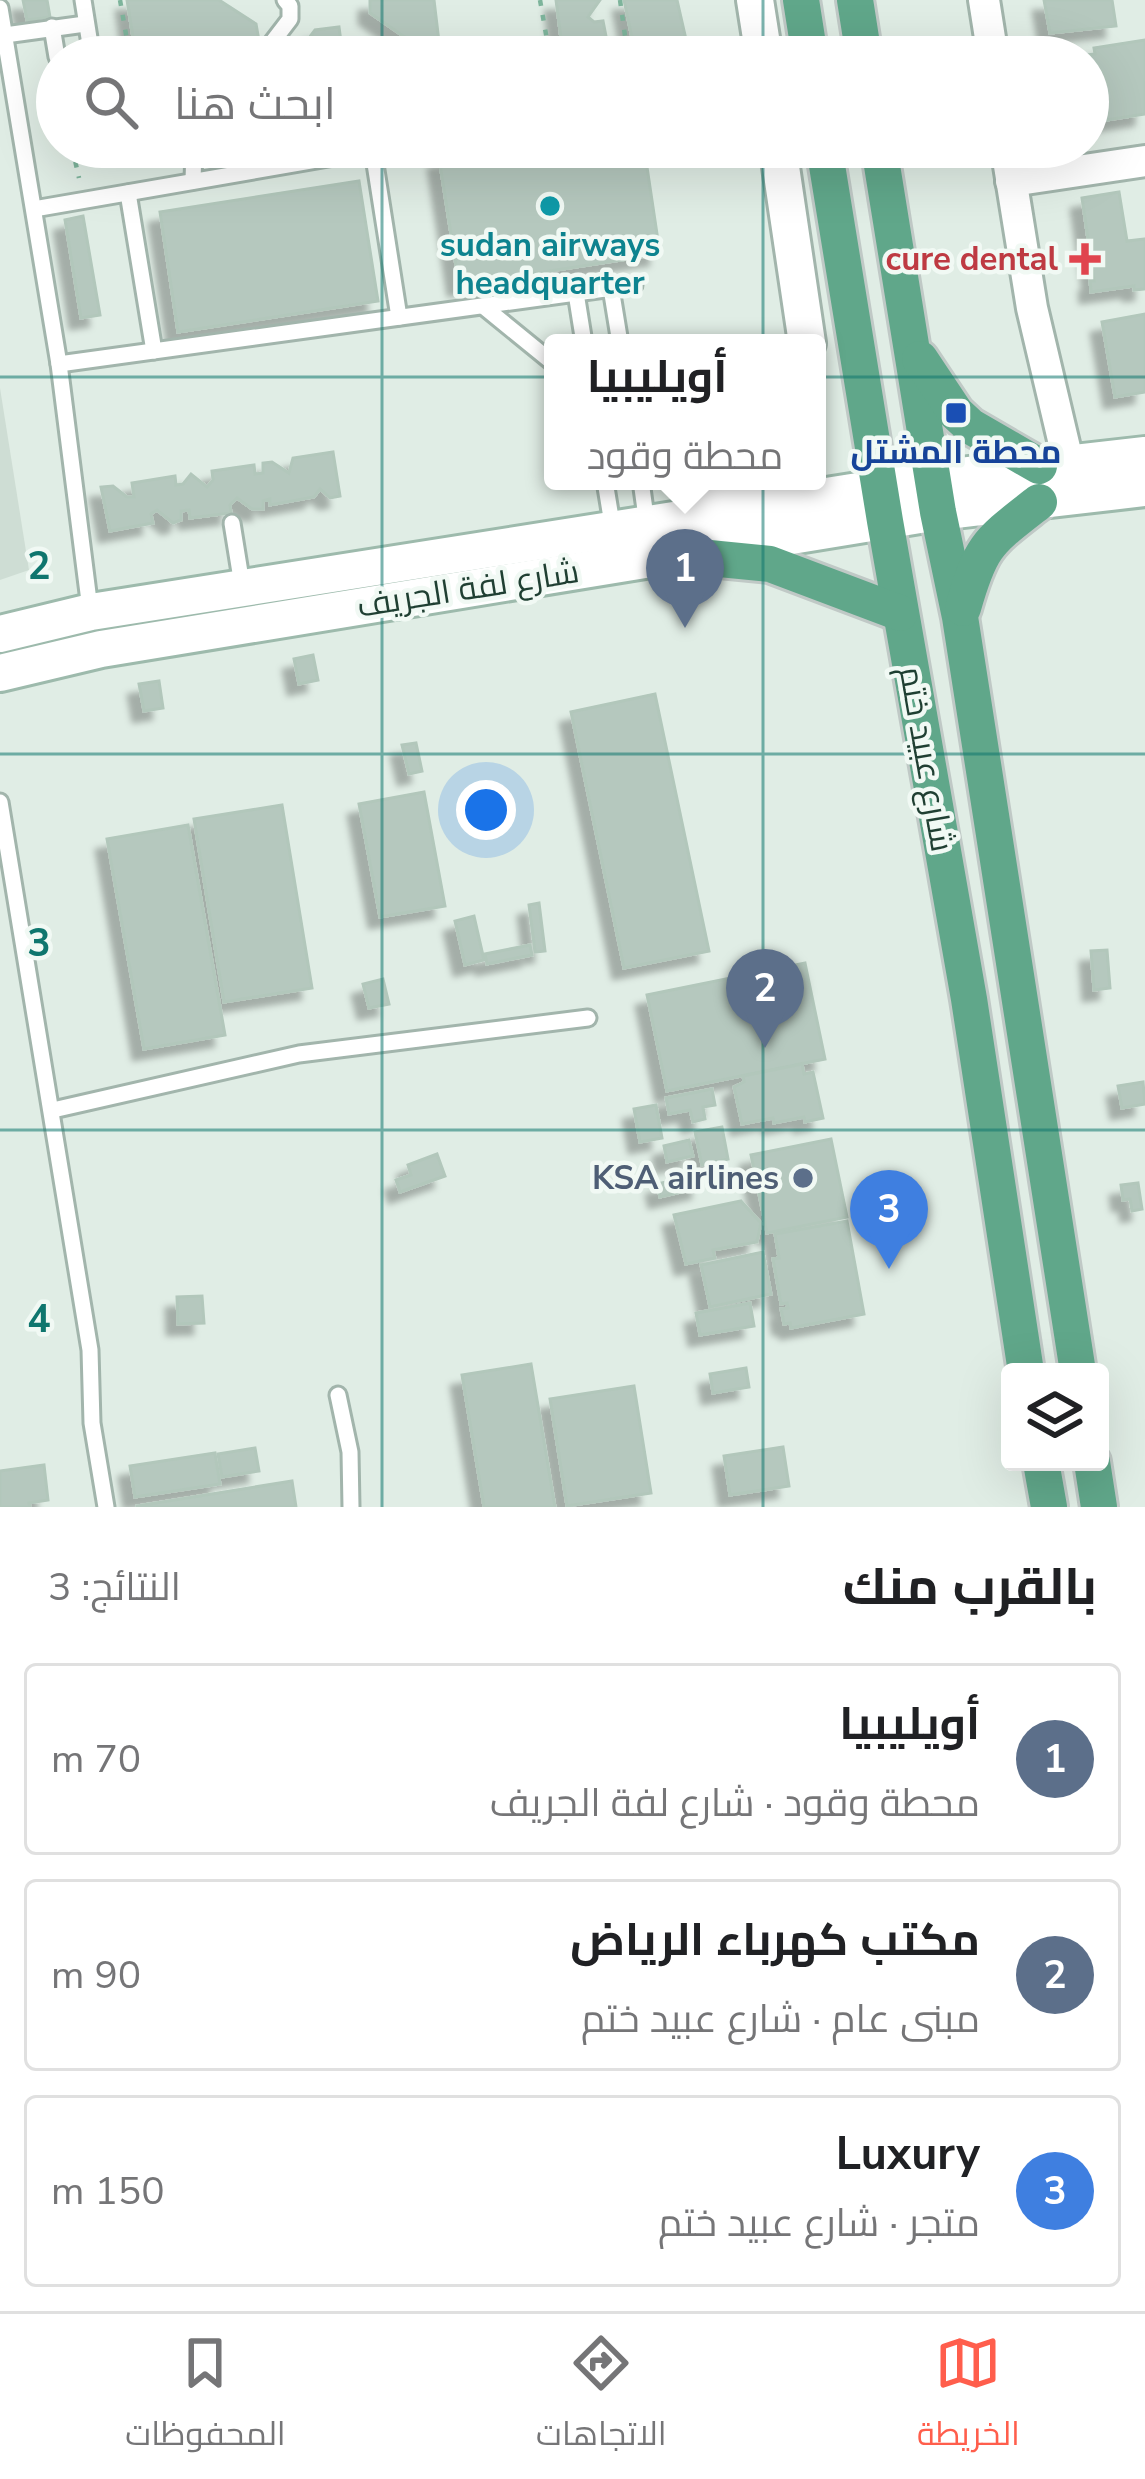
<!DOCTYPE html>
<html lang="ar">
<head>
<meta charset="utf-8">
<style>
	:root { --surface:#fff; --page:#f2f2f2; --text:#202124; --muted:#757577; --line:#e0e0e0; --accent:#ff5e4c }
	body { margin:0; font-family:"Nunito Sans",Cairo,sans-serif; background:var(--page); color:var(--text); direction:rtl }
	.controls { position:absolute; right:36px; bottom:36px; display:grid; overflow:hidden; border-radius:12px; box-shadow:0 12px 48px #0002 }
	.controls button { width:108px; height:108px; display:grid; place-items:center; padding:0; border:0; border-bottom:3px solid var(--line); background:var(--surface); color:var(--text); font:60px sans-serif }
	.you { position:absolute; left:486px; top:810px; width:42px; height:42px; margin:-30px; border:9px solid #fff; border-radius:50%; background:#1a73e8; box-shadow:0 0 0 18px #1a73e833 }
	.badge { display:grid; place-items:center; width:78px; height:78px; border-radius:50%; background:var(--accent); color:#fff; font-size:39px; font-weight:700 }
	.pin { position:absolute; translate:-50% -99px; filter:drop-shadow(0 3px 6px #0008) }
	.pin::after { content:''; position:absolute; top:63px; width:42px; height:36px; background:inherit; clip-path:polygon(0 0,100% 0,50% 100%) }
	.popup { position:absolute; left:544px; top:334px; width:282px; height:156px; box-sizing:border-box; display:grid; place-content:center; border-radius:12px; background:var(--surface); filter:drop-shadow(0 3px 9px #0005); font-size:39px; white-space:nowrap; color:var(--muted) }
	.popup b { font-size:45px; color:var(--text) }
	.popup::after { content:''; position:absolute; left:50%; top:100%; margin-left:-24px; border:24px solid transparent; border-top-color:var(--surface) }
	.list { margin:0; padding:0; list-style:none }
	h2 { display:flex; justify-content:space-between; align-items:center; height:156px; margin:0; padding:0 48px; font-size:51px }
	h2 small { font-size:39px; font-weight:400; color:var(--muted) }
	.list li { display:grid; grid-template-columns:78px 1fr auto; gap:36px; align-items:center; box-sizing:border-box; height:192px; margin:0 24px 24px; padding:0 24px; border:3px solid var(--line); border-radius:12px }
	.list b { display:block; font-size:45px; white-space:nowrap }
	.list p { margin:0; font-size:39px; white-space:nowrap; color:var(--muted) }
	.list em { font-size:39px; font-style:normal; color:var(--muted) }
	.icon { flex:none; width:66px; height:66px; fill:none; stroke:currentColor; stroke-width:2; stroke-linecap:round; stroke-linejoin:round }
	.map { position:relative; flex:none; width:1145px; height:1507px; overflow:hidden; direction:ltr }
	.search { position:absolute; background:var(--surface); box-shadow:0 12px 48px #0002; left:36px; right:36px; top:36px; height:132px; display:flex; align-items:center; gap:30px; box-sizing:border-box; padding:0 42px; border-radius:66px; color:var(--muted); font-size:45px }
	.sheet { height:804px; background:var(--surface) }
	nav { display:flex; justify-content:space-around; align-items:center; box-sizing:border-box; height:168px; border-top:3px solid var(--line); background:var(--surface); font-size:33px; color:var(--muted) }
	nav a { display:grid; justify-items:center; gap:6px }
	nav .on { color:var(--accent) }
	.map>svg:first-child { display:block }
	.built { fill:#ceddd4 }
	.building { fill:#b5c8be; stroke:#b2c7bb; stroke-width:3; filter:url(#shadow) }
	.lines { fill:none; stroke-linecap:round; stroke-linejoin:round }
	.service-casing { stroke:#a2b5ac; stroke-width:21 }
	.minor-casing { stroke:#a2b5ac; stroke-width:36 }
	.tertiary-casing { stroke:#a2b5ac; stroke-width:42 }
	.secondary-casing { stroke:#9dbaac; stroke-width:42 }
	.primary-casing { stroke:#c0c9c6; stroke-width:42 }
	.path { stroke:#7db49b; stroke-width:4.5; stroke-dasharray:6 9; stroke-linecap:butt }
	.service { stroke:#fff; stroke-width:15 }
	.minor { stroke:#fff; stroke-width:30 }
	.tertiary { stroke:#fff; stroke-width:36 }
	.secondary { stroke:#fff; stroke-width:36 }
	.primary { stroke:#60a78a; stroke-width:36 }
	.grid { fill:none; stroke:#0f766e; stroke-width:3; stroke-opacity:0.55 }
	.culture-dot { fill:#0f9aa8; stroke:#f1f9f4; stroke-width:4.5 }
	.health-dot { fill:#e0444e; stroke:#f1f9f4; stroke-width:4.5 }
	.transit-dot { fill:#1a4fb4; stroke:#f1f9f4; stroke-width:4.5 }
	.service-dot { fill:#5c6f8a; stroke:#f1f9f4; stroke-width:4.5 }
	.labels { text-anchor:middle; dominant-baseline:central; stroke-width:9; stroke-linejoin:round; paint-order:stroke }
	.culture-label { font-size:33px; font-weight:bold; fill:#0d838f; stroke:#f1f9f4 }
	.health-label { font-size:33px; font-weight:bold; fill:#be3a42; stroke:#f1f9f4; text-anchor:end }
	.transit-label { font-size:33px; font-weight:bold; fill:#164399; stroke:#f1f9f4 }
	.street-label { font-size:33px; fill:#1f3f32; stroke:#f1f9f4 }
	.service-label { font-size:33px; font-weight:bold; fill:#4e5e75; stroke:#f1f9f4; text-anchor:end }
	.grid-label { font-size:39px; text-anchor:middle; font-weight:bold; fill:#0f766e; stroke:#f1f9f4; stroke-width:9; stroke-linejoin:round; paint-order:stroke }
</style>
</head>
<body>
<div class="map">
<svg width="1145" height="1507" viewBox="0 0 1145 1507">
	<defs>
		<filter id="shadow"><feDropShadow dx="-11" dy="11" stdDeviation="3" flood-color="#0004"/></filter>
	</defs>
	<rect width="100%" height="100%" fill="#e0ede5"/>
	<path class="built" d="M0,388L29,570L0,580Z"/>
	<g class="building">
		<path d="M23,0H47L50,17L27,20Z"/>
		<path d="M127,0H219L256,24L261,52L235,57H136Z"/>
		<path d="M370,0H434L439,42L416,45L370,13Z"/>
		<path d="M556,0H600L588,17L594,22L603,21L610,57H570L578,45L570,38L561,39Z"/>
		<path d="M624,0H677L690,57H636Z"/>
		<path d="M1044,0H1112L1116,26L1050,33Z"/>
		<path d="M339,27L343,57H289L295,47L300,50L315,30Z"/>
		<path d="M1145,40V114L1088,123V57L1077,56L1095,54L1094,48Z"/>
		<path d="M512,147H644L660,254L459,285L439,158Z"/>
		<path d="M359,181L378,301L178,332L160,212Z"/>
		<path d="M1119,192L1127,241L1145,239V289L1134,290V286L1091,292L1090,281H1094L1082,198Z"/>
		<path d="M83,216L100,315L81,318L65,220Z"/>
		<path d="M1145,314V392L1115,397L1102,322Z"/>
		<path d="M333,452L340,496L330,498L320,489L314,497L270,505V499L263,501V509H252L237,498L230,505L231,513L190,518L189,510L181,511V520L173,523L157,510L151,514L153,523L110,531L101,487L113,486L127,497H134L132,483L175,476L176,485L183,484L191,474L207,487L213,480L212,471L254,465L255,474L263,473V463L272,462L289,473L293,458Z"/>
		<path d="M313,655L318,680L299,684L294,659Z"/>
		<path d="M159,681L163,708L144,711L139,684Z"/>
		<path d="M655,694L709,951L624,968L571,712Z"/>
		<path d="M416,743L422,771L409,774L402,745Z"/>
		<path d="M424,792L445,906L380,917L359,804Z"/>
		<path d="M282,805L312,988L224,1002L194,819Z"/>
		<path d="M188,825L225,1035L144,1049L107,839Z"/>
		<path d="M539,903L545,951L535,952L529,905Z"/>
		<path d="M474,916L484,960L465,965L455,921Z"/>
		<path d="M530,945L532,955L487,964L485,954Z"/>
		<path d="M1107,950L1110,988L1094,990L1091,951Z"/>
		<path d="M805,963L825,1059L667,1091L647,995Z"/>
		<path d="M383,979L389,1004L369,1008L363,984Z"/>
		<path d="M802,1064L804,1074L813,1072L823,1118L805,1122L804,1117L774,1123L773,1118L742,1124L734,1087L744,1082L743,1076Z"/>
		<path d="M1143,1082L1145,1104L1122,1108L1118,1086Z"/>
		<path d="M712,1089L715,1105L703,1107L705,1119L693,1122L690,1110L669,1114L666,1098Z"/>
		<path d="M656,1105L662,1138L640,1142L634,1109Z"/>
		<path d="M722,1127L728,1159L702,1165L695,1132Z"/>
		<path d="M831,1139L847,1217L767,1233L751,1155Z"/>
		<path d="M689,1140L693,1156L667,1162L664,1146Z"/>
		<path d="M437,1154L445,1176L400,1192L396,1180L411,1175L408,1165Z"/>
		<path d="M700,1175L702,1187L660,1197L657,1184Z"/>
		<path d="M1138,1183L1142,1209L1132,1211L1130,1199L1123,1200L1121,1185Z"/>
		<path d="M741,1201L761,1223L757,1242L713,1250L715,1258L686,1264L674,1215Z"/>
		<path d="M847,1221L864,1314L791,1328L790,1323L784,1324L781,1309L788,1308L787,1303L781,1304L773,1259L779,1258L775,1234Z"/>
		<path d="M763,1252L771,1294L710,1307L701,1265Z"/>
		<path d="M202,1296L204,1323L178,1324L177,1297Z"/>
		<path d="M750,1303L754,1326L700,1335L696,1313Z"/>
		<path d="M531,1364L555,1507H484L462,1375Z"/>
		<path d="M746,1368L749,1387L713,1393L710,1374Z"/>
		<path d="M634,1386L651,1493L567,1506L550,1399Z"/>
		<path d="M783,1447L789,1486L730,1495L724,1456Z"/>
		<path d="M255,1448L259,1471L222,1477L218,1454Z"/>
		<path d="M215,1453L220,1484L135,1497L130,1466Z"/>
		<path d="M44,1465L48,1500L29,1503L30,1507H0V1471Z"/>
		<path d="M292,1481L296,1507H137V1506Z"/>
	</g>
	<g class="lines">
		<g class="service-casing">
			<g id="service">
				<path d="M83,0L92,57"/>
				<path d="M0,8L59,364L90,609"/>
				<path d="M52,27L57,57"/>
				<path d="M5,35L85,24"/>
				<path d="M261,57L290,19V6L285,0"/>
				<path d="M418,57L422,51"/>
				<path d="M373,151L399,317"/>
				<path d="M193,181L194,147"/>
				<path d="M128,193L154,351"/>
				<path d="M34,209L392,147"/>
				<path d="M611,288L620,343"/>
				<path d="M576,293L584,343"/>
				<path d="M483,306L553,363"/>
				<path d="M59,364L634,285"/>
				<path d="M605,481L613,530"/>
				<path d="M641,481L647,524"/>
				<path d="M232,523L242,585"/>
				<path d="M0,802L90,1350L92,1423L106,1507"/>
				<path d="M53,1110L299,1054L588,1018"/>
				<path d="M338,1395L350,1452L351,1507"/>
			</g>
		</g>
		<g class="minor-casing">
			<g id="minor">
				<path d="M984,0L993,57"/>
				<path d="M1006,147L1032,308L1073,482"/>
				<path d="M1011,181L1145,161"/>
			</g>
		</g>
		<g class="tertiary-casing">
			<g id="tertiary">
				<path d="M755,0L764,57"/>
				<path d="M778,147L807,343"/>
				<path d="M700,516L751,481"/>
			</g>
		</g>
		<g class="secondary-casing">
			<g id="secondary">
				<path d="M0,634L91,612L934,479L1145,455"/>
				<path d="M0,673L101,649L938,512L1145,488"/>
			</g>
		</g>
		<g class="primary-casing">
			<g id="primary">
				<path d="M801,0L810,57"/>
				<path d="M855,0L864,57"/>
				<path d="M824,147L885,521L969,999L1026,1372"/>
				<path d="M879,147L938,512L960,617L1078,1372"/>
				<path d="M920,359L956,413L970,426L1039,466"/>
				<path d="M679,555L770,564L900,613"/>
				<path d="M963,608C981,544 988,542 1039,502"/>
				<path d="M1041,1462L1049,1507"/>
				<path d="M1092,1462L1099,1507"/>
			</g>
		</g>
		<g class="path">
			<path d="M120,0L130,57"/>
			<path d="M540,0L550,57"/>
			<path d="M620,0L628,57"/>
			<path d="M72,147L79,178"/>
			<path d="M146,147L150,171"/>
			<path d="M73,153L102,147"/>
		</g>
		<use href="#service" class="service"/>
		<use href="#minor" class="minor"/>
		<use href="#tertiary" class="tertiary"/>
		<use href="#secondary" class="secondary"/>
		<use href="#primary" class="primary"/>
	</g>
	<path class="grid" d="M382,0V57M763,0V57M382,147V1507M763,147V1507M0,377H1145M0,754H1145M0,1130H1145"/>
	<circle class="culture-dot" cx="550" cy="206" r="12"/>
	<path class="health-dot" d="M1079 241h12v12h12v12h-12v12h-12v-12h-12v-12h12z"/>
	<rect class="transit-dot" x="944" y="401" width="24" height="24" rx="6"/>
	<circle class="service-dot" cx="803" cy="1178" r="12"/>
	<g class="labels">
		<g class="culture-label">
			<text x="550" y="245">sudan airways<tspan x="550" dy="38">headquarter</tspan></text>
		</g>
		<g class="health-label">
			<text x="1058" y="259">cure dental</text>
		</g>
		<g class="transit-label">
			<text x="956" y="452">محطة المشتل</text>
		</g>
		<g class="street-label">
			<text transform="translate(468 589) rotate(-9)">شارع لفة الجريف</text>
			<text transform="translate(926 759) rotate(80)">شارع عبيد ختم</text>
		</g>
		<g class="service-label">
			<text x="779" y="1178">KSA airlines</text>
		</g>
	</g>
	<g class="grid-label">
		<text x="39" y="579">2</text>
		<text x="39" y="956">3</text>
		<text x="39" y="1332">4</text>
	</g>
</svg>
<div class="controls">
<button><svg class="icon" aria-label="layers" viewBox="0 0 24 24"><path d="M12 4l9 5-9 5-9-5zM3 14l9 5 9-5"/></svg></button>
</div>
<div class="you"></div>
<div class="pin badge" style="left:685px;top:628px;background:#5c6f8a">1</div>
<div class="popup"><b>أويليبيا</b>محطة وقود</div>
<div class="pin badge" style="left:765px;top:1048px;background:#5c6f8a">2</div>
<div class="pin badge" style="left:889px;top:1269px;background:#3f7fe0">3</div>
<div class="search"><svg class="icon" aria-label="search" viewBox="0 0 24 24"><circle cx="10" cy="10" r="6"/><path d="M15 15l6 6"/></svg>ابحث هنا</div>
</div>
<section class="sheet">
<h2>بالقرب منك<small>النتائج: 3</small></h2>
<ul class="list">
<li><span class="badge" style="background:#5c6f8a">1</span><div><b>أويليبيا</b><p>محطة وقود · شارع لفة الجريف</p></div><em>70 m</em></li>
<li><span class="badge" style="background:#5c6f8a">2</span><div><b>مكتب كهرباء الرياض</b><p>مبنى عام · شارع عبيد ختم</p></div><em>90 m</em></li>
<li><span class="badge" style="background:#3f7fe0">3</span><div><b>Luxury</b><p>متجر · شارع عبيد ختم</p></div><em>150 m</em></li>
</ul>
</section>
<nav>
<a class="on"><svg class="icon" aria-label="map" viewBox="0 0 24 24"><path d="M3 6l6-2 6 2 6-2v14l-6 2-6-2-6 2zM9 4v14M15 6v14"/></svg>الخريطة</a>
<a><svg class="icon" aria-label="directions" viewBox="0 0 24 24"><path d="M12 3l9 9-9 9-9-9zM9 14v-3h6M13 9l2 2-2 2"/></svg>الاتجاهات</a>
<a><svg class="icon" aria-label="saved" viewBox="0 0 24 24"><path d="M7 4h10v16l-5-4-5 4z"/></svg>المحفوظات</a>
</nav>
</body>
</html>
